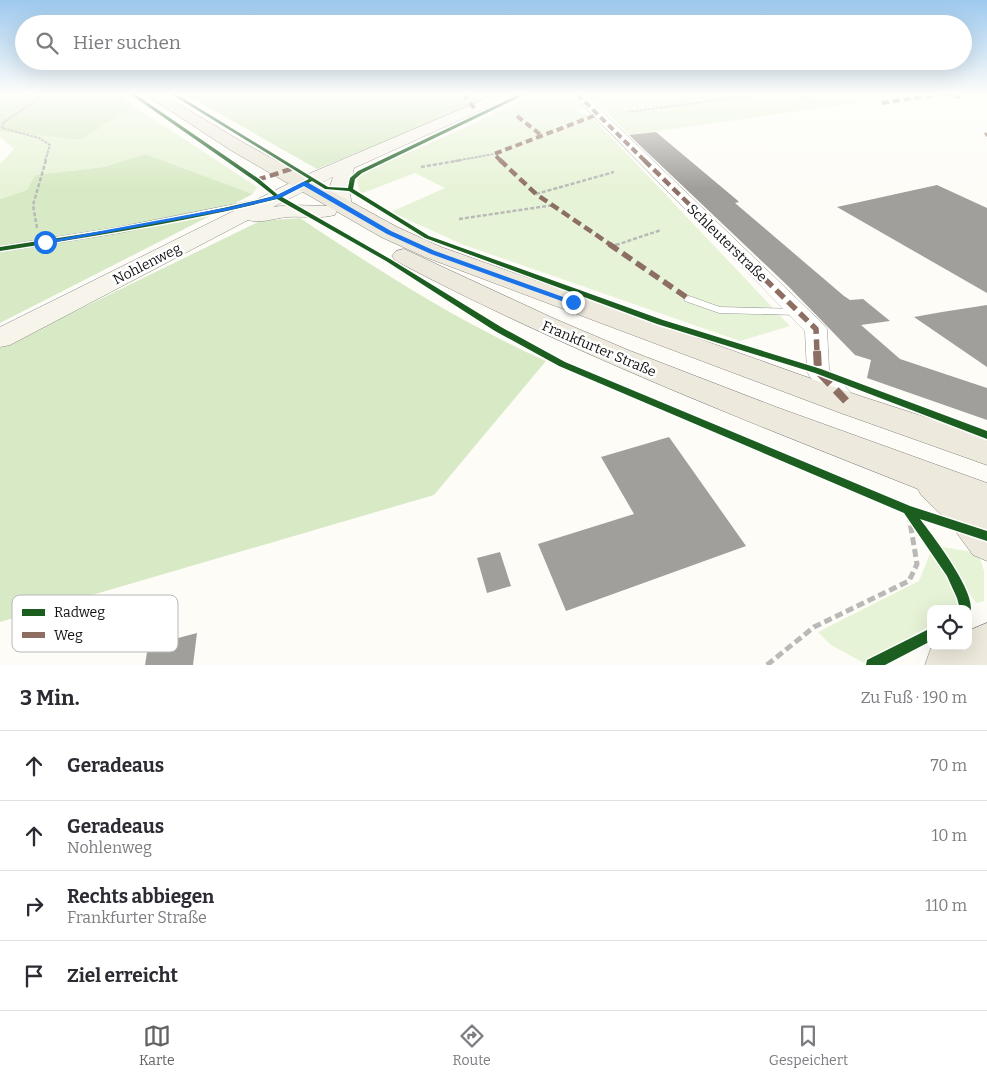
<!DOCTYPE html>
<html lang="de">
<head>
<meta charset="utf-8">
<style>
	:root { --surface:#fff; --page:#f2f2f3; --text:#2b2b33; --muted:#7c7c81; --line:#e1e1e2; --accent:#646362 }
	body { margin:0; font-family:Bitter,serif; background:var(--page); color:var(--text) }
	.controls { position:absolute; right:15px; bottom:15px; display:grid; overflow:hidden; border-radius:10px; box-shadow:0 5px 20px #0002 }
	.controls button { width:45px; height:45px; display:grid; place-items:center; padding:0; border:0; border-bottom:1px solid var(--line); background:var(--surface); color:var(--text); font:25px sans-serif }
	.stop { position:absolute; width:15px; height:15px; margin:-11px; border:4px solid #1a73e8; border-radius:50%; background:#fff }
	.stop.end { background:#1a73e8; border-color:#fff; box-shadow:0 1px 5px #0008 }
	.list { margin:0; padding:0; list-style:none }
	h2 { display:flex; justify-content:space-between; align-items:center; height:65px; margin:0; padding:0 20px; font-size:21px }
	h2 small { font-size:16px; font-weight:400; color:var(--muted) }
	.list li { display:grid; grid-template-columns:32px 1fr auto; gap:15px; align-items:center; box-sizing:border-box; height:70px; padding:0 20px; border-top:1px solid var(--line) }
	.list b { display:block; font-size:19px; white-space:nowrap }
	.list p { margin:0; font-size:16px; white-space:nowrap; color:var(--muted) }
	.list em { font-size:16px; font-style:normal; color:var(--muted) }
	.icon { flex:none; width:28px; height:28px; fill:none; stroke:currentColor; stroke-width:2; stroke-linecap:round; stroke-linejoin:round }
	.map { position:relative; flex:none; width:987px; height:665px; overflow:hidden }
	.search { position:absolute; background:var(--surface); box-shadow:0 5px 20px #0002; left:15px; right:15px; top:15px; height:55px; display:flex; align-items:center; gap:12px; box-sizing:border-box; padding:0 18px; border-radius:28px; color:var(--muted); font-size:19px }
	.sheet { height:345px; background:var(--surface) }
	nav { display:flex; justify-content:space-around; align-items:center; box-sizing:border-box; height:70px; border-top:1px solid var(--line); background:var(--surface); font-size:14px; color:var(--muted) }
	nav a { display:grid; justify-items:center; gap:2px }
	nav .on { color:var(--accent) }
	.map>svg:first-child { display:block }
	.green { fill:#e7f3d7 }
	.forest { fill:#d8eac5 }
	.building { fill:#a19f9c }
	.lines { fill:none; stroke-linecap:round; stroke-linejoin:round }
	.lane-casing { stroke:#979795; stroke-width:1 }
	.street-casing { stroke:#979795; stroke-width:1 }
	.secondary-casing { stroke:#8e8d8b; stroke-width:1 }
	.primary-casing { stroke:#858482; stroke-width:1 }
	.path-far3 { stroke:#b9b9b8; stroke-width:2; stroke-dasharray:3 1; stroke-linecap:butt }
	.path-far2 { stroke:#b9b9b8; stroke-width:2.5; stroke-dasharray:4 2; stroke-linecap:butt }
	.path-far1 { stroke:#b9b9b8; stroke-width:3; stroke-dasharray:4.5 2.5; stroke-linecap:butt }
	.path { stroke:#b9b9b8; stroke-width:5; stroke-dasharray:8 4; stroke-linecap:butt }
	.lane { fill:#fffffe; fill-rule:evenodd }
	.street { fill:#fffffe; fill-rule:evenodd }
	.secondary { fill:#f6f4eb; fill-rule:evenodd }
	.primary { fill:#ede9dc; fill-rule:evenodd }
	.quiet-far3 { stroke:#8d6e63; stroke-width:4; stroke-dasharray:7 4; stroke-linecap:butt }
	.quiet-far2 { stroke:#8d6e63; stroke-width:4.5; stroke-dasharray:9 4.5; stroke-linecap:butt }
	.quiet-far1 { stroke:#8d6e63; stroke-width:5.5; stroke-dasharray:11 5.5; stroke-linecap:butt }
	.quiet { stroke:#8d6e63; stroke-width:8; stroke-dasharray:15 8; stroke-linecap:butt }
	.cycleway-casing { stroke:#fff; stroke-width:3 }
	.cycleway { fill:#1b5e20; fill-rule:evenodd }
	.route { fill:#1a73e8 }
	.labels { text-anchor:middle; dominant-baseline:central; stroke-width:5; stroke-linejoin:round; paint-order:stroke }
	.street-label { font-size:14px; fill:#111; stroke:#fff }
	.key { fill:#fff; stroke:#b8b8b8; stroke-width:1 }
	.key-label { font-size:14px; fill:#111 }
</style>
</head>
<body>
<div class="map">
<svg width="987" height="665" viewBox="0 0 987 665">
	<rect width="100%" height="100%" fill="#fdfcf7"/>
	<g class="green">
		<path d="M532,94H573L587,108L574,110L594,119L790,326L740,341L464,245L391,212L445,188L415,173L360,194L357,179L363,173L475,123Z"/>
		<path d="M588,94H833L856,103L630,135Z"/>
		<path d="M134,106L257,187L253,194L145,154L104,167L35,175L27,190L0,199V164L14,149L0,137V131L81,140Z"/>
		<path d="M937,546L978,553L984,571V601L976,603Z"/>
		<path d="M931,551L956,594L959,609H931V625L864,663L831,645L818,632L919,581Z"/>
	</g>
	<g class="forest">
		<path d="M0,94H117L134,106L81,140L0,131Z"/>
		<path d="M185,94H502L317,169Z"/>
		<path d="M145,154L253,194L0,323V199L27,190L35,175L104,167Z"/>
		<path d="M300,218C379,271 459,322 546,361L434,495L0,622V348L260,221Z"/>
	</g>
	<g class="building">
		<path d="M656,132L737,200L739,202L735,203L844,296L850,300L863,299L890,321L861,325L900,359L987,388V420L867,378L871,360L855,355L788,286L629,135Z"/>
		<path d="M937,185L987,208V293L837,207Z"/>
		<path d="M987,305V367L914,317L942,312Z"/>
		<path d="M669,437L746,546L566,611L538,544L634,514L601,457Z"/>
		<path d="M500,552L511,586L487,593L477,558Z"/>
		<path d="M197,633L193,665H145L148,646Z"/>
	</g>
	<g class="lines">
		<g class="lane-casing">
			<g id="lane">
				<path d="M261,199H264V203L119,233L0,252V246L119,227Z"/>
				<path d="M689,296L720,307L798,309L803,312L798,315L719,313L685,301L684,299L685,297Z"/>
			</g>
		</g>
		<g class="street-casing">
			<path id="street" d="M572,94H584L823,324L827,329L829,369L861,404L858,411C837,417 823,391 810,377L807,371L805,331Z"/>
		</g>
		<g class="secondary-casing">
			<path id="secondary" d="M497,94H517L354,168L349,189L352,205L349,209L337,210L335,215C320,219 303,216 288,217C274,218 261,224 248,220L10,345L0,347V327L306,175ZM333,177L329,189L333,206L288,205L273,207Z"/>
		</g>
		<g class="primary-casing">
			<g id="primary">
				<path d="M145,94H162L244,143L397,227L441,247L860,396L987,437V465L838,412L425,257L381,237L232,151Z"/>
				<path d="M404,249L555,319L628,350L776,407L987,483V561L973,555L948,521L921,495L918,489C739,418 567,351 396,261L392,256L396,251Z"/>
				<path d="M987,623V665H925L931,648L936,646H968V631Z"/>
			</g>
		</g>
		<g class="path-far3">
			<path d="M695,94L710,101L766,94"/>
			<path d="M793,94L811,101"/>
			<path d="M0,100L10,94"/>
			<path d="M628,112L710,101"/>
			<path d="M45,161L50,145L39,138L2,128L4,122L46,94"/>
			<path d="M455,161L494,154"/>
		</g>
		<g class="path-far2">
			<path d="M421,167L462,160"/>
			<path d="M536,194L614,172"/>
			<path d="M459,219L554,205"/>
			<path d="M37,228L33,205L46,160"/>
			<path d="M616,245L661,230"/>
		</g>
		<path class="path-far1" d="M613,246L619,244"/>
		<path class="path" d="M767,665L814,627L909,581L917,564L908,510"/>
		<use href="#lane" class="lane"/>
		<use href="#street" class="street"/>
		<use href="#secondary" class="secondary"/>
		<use href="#primary" class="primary"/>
		<g class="quiet-far3">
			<path d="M463,94L476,110"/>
			<path d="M577,94L645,161"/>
			<path d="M943,94L959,97L966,94"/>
			<path d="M882,103L941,94"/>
			<path d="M517,116L541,135"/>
			<path d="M985,135L987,134"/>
			<path d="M501,161L494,154L596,115"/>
		</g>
		<g class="quiet-far2">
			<path d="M500,160L536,194L611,245"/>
			<path d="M644,160L731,245"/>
			<path d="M257,180L294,168"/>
		</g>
		<g class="quiet-far1">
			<path d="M609,244L689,299"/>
			<path d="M729,244L816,329L817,353"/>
		</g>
		<path class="quiet" d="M817,351L818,371L849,404"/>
		<g class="cycleway-casing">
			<g id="cycleway">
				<path d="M130,94H135L259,179L278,195L309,179L171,94H176L328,187L348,188L350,178L358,171L520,94H526L362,173L355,179L353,189L429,236L663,320L821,369L987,431V439L815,373L657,324L425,238L349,191L325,189L312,181L282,197L390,259L501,327L565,362L910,506L987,531V541L920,519C932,535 978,594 970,613L968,614V609H960L957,598L947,576L904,513L559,366L495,331L386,261L277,199C186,222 93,236 0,251V247C92,233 184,219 274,196L255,181Z"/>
				<path d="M931,628V641L885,665H866L867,660Z"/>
			</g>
		</g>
		<use href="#cycleway" class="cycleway"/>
	</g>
	<linearGradient id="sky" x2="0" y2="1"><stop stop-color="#9dc9ee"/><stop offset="0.5" stop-color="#fefefb"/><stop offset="1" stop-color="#fefefb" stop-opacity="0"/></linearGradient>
	<rect width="987" height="188" fill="url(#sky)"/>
	<path class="route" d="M303,182H307L391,231L435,251L577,302L570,304L431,254L387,234L304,186L280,198L230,210L45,244L42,242L230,207L275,196Z"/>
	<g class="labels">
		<g class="street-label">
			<text transform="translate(727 243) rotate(44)">Schleuterstraße</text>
			<text transform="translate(147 264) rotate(-27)">Nohlenweg</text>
			<text transform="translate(599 349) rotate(23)">Frankfurter Straße</text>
		</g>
	</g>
	<rect x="12" y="595" width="166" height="57" rx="8" class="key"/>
	<rect x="22" y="609" width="23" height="7" fill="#1b5e20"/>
	<rect x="22" y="632" width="23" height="6" fill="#8d6e63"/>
	<g class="key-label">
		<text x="54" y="617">Radweg</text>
		<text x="54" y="640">Weg</text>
	</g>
</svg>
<div class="controls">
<button><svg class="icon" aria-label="locate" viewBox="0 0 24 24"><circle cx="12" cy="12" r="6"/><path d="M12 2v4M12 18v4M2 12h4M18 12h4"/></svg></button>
</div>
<div class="stop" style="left:45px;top:242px"></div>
<div class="stop end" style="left:573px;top:302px"></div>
<div class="search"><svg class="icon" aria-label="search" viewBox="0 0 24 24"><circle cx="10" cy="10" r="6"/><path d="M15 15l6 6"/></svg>Hier suchen</div>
</div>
<section class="sheet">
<h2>3 Min.<small>Zu Fuß · 190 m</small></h2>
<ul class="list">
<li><svg class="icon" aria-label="ahead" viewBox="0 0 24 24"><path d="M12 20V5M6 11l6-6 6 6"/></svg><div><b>Geradeaus</b></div><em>70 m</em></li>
<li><svg class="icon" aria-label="ahead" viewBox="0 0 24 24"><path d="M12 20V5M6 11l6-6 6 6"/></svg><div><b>Geradeaus</b><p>Nohlenweg</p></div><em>10 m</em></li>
<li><svg class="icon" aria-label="right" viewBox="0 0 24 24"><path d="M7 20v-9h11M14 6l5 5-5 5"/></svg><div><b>Rechts abbiegen</b><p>Frankfurter Straße</p></div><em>110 m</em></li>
<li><svg class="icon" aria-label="arrive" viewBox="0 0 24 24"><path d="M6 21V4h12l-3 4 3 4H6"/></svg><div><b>Ziel erreicht</b></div></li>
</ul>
</section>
<nav>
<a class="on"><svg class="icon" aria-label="map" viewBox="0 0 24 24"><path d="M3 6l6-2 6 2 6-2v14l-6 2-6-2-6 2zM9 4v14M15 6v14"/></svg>Karte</a>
<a><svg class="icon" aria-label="directions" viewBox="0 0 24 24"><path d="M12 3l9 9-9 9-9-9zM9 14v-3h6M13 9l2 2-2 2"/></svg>Route</a>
<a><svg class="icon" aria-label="saved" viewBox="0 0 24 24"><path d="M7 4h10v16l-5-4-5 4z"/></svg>Gespeichert</a>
</nav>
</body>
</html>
